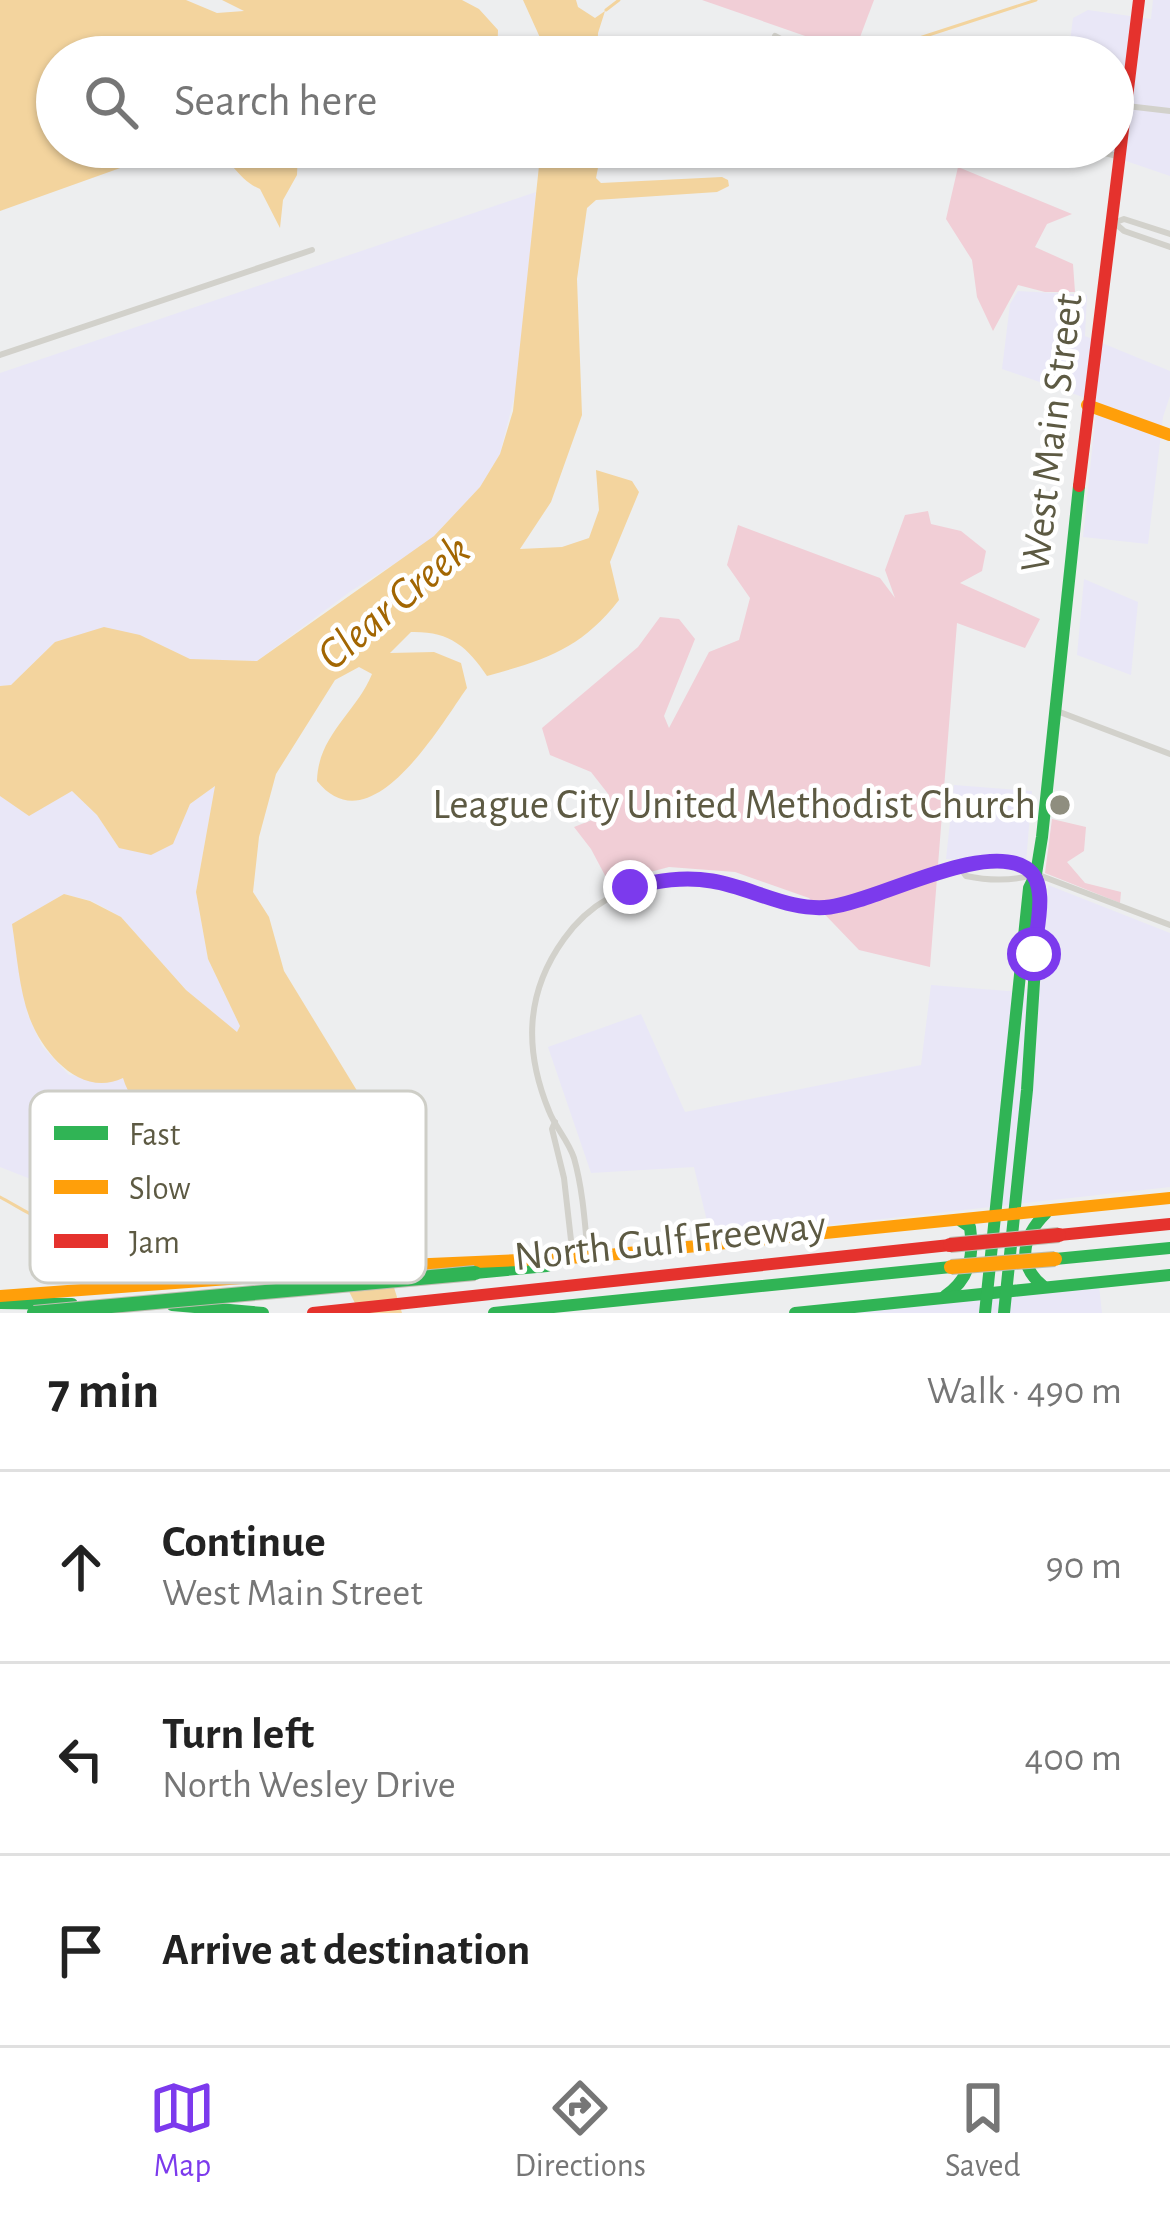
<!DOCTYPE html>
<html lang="en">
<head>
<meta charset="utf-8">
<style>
	:root { --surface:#fff; --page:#f6f6f6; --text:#222; --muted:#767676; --line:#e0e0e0; --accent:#7c3aed }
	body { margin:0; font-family:"Alegreya Sans",sans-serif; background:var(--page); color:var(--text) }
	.stop { position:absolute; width:36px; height:36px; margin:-27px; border:9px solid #7c3aed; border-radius:50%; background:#fff }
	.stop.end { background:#7c3aed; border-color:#fff; box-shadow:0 3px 12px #0008 }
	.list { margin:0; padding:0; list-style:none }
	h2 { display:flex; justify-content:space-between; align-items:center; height:156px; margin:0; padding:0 48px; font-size:51px }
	h2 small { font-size:39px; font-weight:400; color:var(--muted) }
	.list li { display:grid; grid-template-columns:78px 1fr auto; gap:36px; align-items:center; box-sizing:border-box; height:192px; padding:0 48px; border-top:3px solid var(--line) }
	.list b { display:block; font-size:45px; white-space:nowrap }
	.list p { margin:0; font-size:39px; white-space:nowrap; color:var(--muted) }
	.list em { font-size:39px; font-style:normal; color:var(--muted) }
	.icon { flex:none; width:66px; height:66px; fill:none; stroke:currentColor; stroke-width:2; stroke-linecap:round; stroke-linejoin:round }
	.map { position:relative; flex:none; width:1170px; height:1313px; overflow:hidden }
	.search { position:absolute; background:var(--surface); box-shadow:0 3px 9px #0004; left:36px; right:36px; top:36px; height:132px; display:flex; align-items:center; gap:30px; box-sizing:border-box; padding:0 42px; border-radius:66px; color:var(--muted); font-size:45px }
	.sheet { height:732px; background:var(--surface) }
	nav { display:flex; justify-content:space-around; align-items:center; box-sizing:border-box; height:168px; border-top:3px solid var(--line); background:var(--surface); font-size:33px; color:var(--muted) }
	nav a { display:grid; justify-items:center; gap:6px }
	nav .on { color:var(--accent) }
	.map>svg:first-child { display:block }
	.commercial { fill:#e9e7f7 }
	.green { fill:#f1ced6 }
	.water { fill:#f3d49e }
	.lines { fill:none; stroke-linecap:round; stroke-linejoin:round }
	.stream { stroke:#f3d49e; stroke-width:3 }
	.street { stroke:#d2d1cb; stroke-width:6 }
	.fast { stroke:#30b455; stroke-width:12 }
	.slow { stroke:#ff9f0a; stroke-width:12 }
	.jam { stroke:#e5322d; stroke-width:12 }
	.fast-bridge-casing { stroke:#bebeb1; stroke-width:16; stroke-linecap:butt }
	.slow-bridge-casing { stroke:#bebeb1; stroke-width:16; stroke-linecap:butt }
	.jam-bridge-casing { stroke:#bebeb1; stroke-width:16; stroke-linecap:butt }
	.fast-bridge { stroke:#30b455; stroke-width:14 }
	.slow-bridge { stroke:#ff9f0a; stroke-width:14 }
	.jam-bridge { stroke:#e5322d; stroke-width:14 }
	.route { stroke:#7c3aed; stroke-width:15 }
	.poi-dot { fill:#8f8e7f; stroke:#fff; stroke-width:4.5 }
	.labels { text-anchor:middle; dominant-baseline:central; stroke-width:9; stroke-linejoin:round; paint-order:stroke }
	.street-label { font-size:42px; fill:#5d5a43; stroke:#fff }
	.poi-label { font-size:42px; fill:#5d5a43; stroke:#fff; text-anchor:end }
	.water-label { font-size:45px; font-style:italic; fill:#a26602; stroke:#fff }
	.key { fill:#fff; stroke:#cecec7; stroke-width:3 }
	.key-label { font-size:33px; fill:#5d5a43 }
</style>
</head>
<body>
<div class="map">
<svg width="1170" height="1313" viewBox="0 0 1170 1313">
	<rect width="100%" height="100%" fill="#edeeef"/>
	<g class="commercial">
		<path d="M1153,0H1170V176L1085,147H1113V57H1068L1073,18L1088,10L1151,19Z"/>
		<path d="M536,192L517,386L500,454L480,487L426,544L351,591L257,661L190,659L140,635L55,642L11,685L0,686V373Z"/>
		<path d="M1018,291L1087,295L1085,336L1170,371V396L1163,417L1148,544L1083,537L1097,402L1002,369L1010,304Z"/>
		<path d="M1084,579L1138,602L1131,675L1077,655Z"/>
		<path d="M954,785L1032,791L1026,862L946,859Z"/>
		<path d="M215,786L196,892L208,959L240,1026L237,1033L186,990L121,917L92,901L64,894L12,925L28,1015L42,1046L69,1075L123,1078L144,1111L187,1127L183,1138L132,1119L83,1124L77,1141L86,1159L124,1144L182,1141L192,1161L255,1169L310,1130L320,1151L323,1170L325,1207L316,1238L326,1263L262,1270L0,1167V796L29,815L72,791L97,815L119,848L171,845L190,804Z"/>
		<path d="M1048,885L1170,933V1187L711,1238L694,1167L591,1173L548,1047L641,1014L685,1112L921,1065L931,985L1008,991L1040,988Z"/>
		<path d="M1099,1286L1102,1313H852Z"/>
	</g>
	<g class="green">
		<path d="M702,0H874L854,53Z"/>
		<path d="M958,167L1072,214L1047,224L1035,247L1073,264L1075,292H1045L1018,285L993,331L977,297L972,260L946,219Z"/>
		<path d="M928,511L931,524L961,531L986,551L982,571L960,583L1040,619L1025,648L957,623L930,967L859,950L809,898L735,872L669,867L609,883L591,849L574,827L602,816L609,795L591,772L550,755L542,728L638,647L660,617L679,619L695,639L664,716L669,728L709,652L739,640L750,598L727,565L738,525L880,578L895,598L885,570L905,515Z"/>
		<path d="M1052,819L1086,827L1084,851L1067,862L1085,883L1121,892L1120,903L1045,873Z"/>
	</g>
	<g class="water">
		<path d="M0,0H186L217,13L244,11L222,0H462L479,9L498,30L497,57H57V147H158L123,167L0,211Z"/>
		<path d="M523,0H576L578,7L595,18L605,11L598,33L597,57H545L542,42Z"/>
		<path d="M210,147H298L297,175L283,200L280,228L260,189C238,180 231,158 210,147Z"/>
		<path d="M541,147H602L596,178L601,183L722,177L728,180L729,186L717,192L596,200L587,208L577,279L582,415L551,502L520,549L562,547L589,538L599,510L596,470L632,481L639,492L610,562L619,600C581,649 545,660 487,676C467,646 449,631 411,632L390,653L434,652L461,663L467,688C438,729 370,847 317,781C318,735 356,713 372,674L359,667L335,680L276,774L259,837L253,892L269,917L284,971L370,1112L384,1160L386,1262L402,1313H360L334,1262C289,1265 244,1261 199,1264L177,1240L145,1227L131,1181L160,1182L217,1194V1214L266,1209L322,1217C331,1190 322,1156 310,1131L255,1169L192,1161L182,1141C144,1139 131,1137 104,1165L86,1161L77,1141L82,1124C117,1110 150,1123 182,1138L187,1128C158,1117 133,1111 123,1078C82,1098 44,1055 30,1019C19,990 17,955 12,924L64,894L90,901L121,917L186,990L237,1032L240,1026L208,959L196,892L215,786L190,804L173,844L151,855L119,848L97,815L72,791L29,816L0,796V686L11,685L55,642L104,627L140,635L190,659L257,661L434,536L480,487L500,454L513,411Z"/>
	</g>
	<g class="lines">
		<g class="stream">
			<path d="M606,10L619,0"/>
			<path d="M861,57L1036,0"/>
			<path d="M601,158L633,147"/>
			<path d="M0,1197C14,1204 30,1216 45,1220C68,1227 113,1221 132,1207L139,1140"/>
		</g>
		<g class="street">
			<path d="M775,36L798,48L841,57"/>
			<path d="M1127,106L1170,111"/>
			<path d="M1080,147L1117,156"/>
			<path d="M1111,224L1124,219L1170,234"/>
			<path d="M1116,224L1124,231L1170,247"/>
			<path d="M0,355L312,250"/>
			<path d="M1057,711L1170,754"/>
			<path d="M961,869L966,876C990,881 1014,881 1036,874L1170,925"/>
			<path d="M555,1122L552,1129L564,1178L573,1258"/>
			<path d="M588,1257C585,1224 583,1190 574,1158C568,1140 555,1127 549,1111C524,1050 525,993 564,939C590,902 627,884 671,878C723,872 771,907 822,907C846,907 870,894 892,886C939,869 975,861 1025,866L1031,874"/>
		</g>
		<g class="fast">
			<path d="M1055,1259L1170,1248"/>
			<path d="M475,1273L547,1266L565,1259"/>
			<path d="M1044,1287C1015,1264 1023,1236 1046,1213"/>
			<path d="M945,1296C970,1279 974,1256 970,1227L961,1221"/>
			<path d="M0,1303L72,1304"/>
			<path d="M172,1305L263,1313"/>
			<path d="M494,1313L951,1267"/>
			<path d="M795,1313L1170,1275"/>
			<path d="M985,1313L1029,888L1036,874L1042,837L1079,486"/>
			<path d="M1004,1313L1027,1090L1040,890L1036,875"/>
		</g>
		<g class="slow">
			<path d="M1087,405L1170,435"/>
			<path d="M0,1296L430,1264L588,1257L1170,1198"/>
		</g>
		<g class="jam">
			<path d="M1079,486L1139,0"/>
			<path d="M1059,1235L1170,1224"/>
			<path d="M313,1313L950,1245"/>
		</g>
		<g class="fast-bridge-casing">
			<path id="fast-bridge" d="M34,1313L475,1273"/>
		</g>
		<g class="slow-bridge-casing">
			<path id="slow-bridge" d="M951,1267L1055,1259"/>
		</g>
		<g class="jam-bridge-casing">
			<path id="jam-bridge" d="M950,1245L1059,1235"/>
		</g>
		<use href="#fast-bridge" class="fast-bridge"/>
		<use href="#slow-bridge" class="slow-bridge"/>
		<use href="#jam-bridge" class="jam-bridge"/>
	</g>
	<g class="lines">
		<path class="route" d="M630,887C658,881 683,876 712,881C751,887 789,912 830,907C878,901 983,841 1026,868C1050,883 1036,928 1034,954"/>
	</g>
	<circle class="poi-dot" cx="1060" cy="805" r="12"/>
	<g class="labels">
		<g class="street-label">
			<text transform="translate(1052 433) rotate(-83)">West Main Street</text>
			<text transform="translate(670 1241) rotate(-6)">North Gulf Freeway</text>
		</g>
		<g class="poi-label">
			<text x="1036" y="805">League City United Methodist Church</text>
		</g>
		<g class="water-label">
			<text transform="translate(394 603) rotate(-40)">Clear Creek</text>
		</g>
	</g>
	<rect x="30" y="1091" width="396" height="192" rx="18" class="key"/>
	<rect x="54" y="1126" width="54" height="14" fill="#30b455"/>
	<rect x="54" y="1180" width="54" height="14" fill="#ff9f0a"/>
	<rect x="54" y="1234" width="54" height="14" fill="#e5322d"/>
	<g class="key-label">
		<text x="129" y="1145">Fast</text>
		<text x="129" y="1199">Slow</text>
		<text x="129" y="1253">Jam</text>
	</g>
</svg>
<div class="stop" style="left:1034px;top:954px"></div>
<div class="stop end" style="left:630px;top:887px"></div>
<div class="search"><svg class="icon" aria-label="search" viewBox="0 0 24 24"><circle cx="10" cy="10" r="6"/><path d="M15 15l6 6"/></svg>Search here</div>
</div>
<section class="sheet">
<h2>7 min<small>Walk · 490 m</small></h2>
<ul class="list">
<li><svg class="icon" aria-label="ahead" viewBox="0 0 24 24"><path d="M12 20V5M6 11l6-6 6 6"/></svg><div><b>Continue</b><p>West Main Street</p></div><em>90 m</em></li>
<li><svg class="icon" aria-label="left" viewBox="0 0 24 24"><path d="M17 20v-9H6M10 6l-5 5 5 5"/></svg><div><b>Turn left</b><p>North Wesley Drive</p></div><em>400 m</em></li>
<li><svg class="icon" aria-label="arrive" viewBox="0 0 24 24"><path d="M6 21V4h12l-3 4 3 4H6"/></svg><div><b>Arrive at destination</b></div></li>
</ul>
</section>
<nav>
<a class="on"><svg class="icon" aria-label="map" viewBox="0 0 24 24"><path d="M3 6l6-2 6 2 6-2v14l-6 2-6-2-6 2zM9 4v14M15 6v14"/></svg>Map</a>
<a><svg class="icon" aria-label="directions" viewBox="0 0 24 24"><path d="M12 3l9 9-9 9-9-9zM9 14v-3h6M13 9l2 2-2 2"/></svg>Directions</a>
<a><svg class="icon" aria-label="saved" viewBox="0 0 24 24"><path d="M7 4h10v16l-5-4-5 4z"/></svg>Saved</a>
</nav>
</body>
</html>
